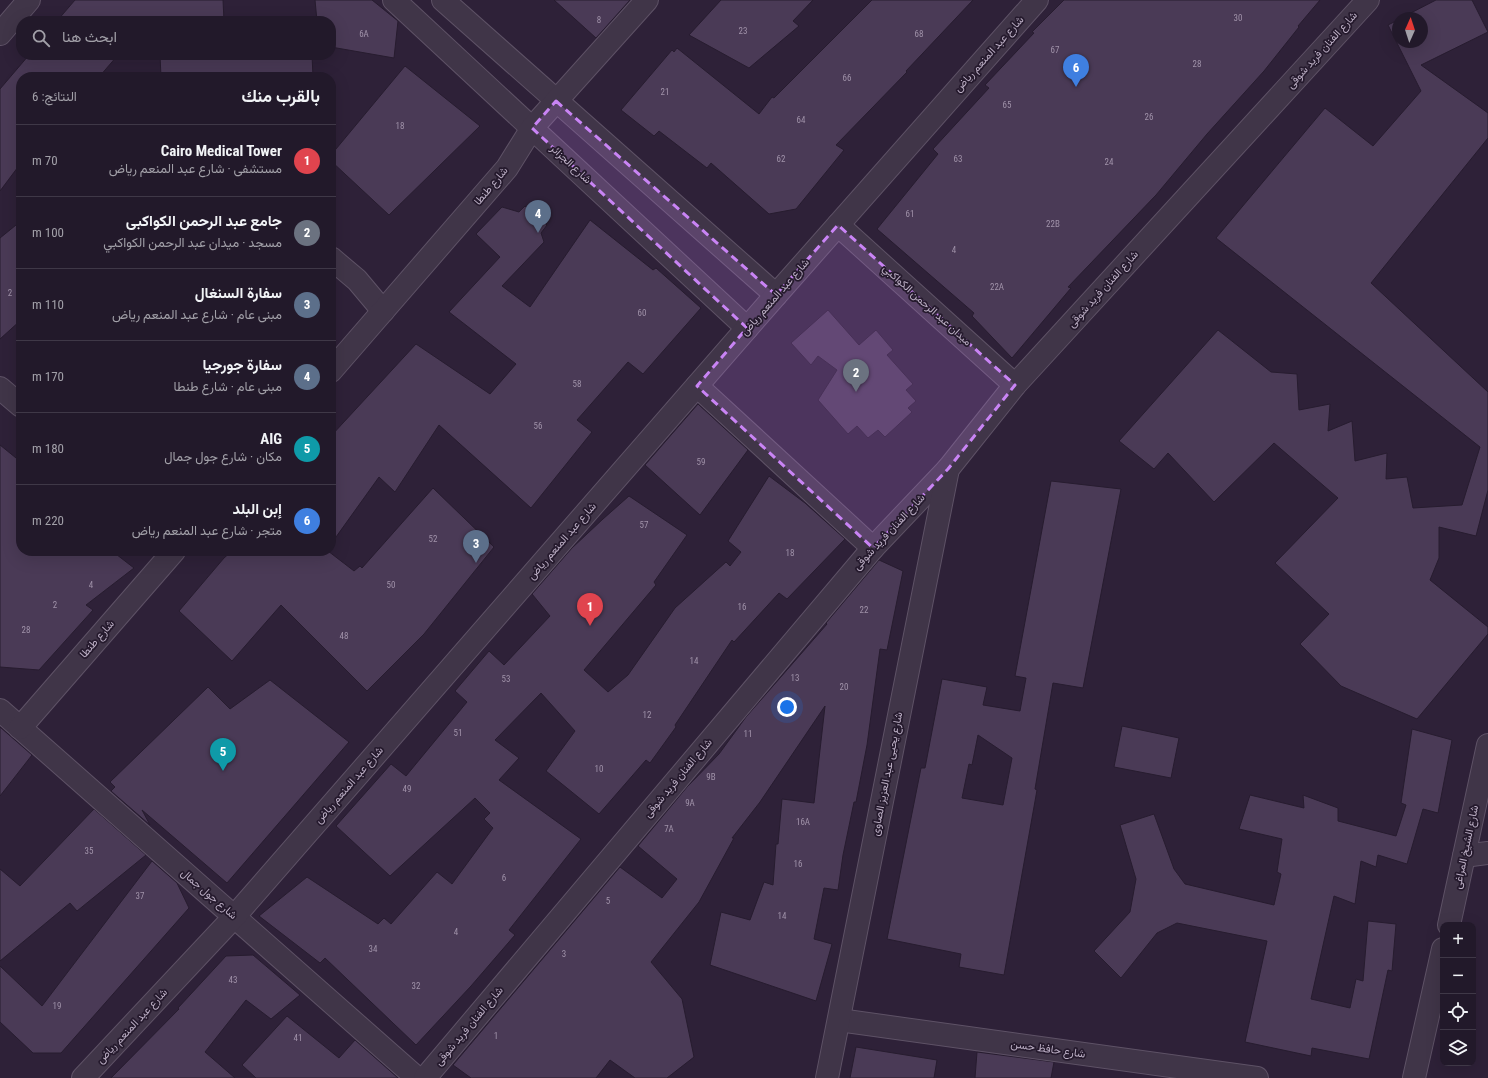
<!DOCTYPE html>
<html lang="ar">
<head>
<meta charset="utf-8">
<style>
	:root { --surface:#22192a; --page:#2a2232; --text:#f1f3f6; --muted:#a2a0a8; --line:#3f3847; --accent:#bca0f2 }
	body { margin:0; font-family:"Roboto Condensed",Vazirmatn,sans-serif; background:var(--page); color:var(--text); direction:rtl }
	.controls { position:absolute; right:12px; bottom:12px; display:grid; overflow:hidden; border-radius:8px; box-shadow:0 4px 16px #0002 }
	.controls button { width:36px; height:36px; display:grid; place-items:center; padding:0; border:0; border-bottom:1px solid var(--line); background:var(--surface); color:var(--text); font:20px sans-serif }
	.compass { position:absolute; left:1392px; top:12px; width:36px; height:36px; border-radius:50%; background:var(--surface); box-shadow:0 4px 16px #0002; rotate:3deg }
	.you { position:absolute; left:787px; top:707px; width:14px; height:14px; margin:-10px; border:3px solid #fff; border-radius:50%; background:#1a73e8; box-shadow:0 0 0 6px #1a73e833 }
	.badge { display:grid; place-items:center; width:26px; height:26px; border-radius:50%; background:var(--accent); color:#fff; font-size:13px; font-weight:700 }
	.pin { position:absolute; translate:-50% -33px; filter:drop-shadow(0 1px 2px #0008) }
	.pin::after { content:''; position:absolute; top:21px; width:14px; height:12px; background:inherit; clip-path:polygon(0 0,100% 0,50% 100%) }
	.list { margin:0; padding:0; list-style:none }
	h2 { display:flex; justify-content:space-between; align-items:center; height:52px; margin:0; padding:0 16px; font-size:17px }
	h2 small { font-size:13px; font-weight:400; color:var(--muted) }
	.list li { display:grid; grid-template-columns:26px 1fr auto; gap:12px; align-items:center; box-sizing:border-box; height:72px; padding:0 16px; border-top:1px solid var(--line) }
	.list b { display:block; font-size:15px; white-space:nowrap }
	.list p { margin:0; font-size:13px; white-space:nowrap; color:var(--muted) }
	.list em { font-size:13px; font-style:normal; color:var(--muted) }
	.icon { flex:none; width:22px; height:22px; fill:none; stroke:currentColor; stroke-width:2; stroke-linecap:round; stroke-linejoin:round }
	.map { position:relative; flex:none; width:1488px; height:1078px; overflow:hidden; direction:ltr }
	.search { position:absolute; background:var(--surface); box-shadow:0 4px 16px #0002; left:16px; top:16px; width:320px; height:44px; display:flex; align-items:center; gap:10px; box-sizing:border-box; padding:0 14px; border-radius:16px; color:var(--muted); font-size:15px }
	.panel { position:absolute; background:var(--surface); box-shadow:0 4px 16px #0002; left:16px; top:72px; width:320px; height:484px; border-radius:16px; direction:rtl }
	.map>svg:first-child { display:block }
	.building { fill:#4a3a56; stroke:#271c2f; fill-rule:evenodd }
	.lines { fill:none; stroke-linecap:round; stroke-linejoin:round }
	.minor-casing { stroke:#5e5266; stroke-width:24 }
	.minor { stroke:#403548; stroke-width:22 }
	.marked { fill:#c984f5; fill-opacity:0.2; stroke:#c984f5; stroke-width:3; stroke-dasharray:8 5; stroke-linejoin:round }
	.labels { text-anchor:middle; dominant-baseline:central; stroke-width:3.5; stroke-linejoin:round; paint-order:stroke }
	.number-label { font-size:9px; fill:#a092a9 }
	.street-label { font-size:11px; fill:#bcafc5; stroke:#251a2d }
</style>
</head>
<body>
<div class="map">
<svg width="1488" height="1078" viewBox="0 0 1488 1078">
	<rect width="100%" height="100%" fill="#2e2138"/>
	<g class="building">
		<path d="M75,0H223L224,21H57Z"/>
		<path d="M315,0H372L398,21L394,58L331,47V21H317Z"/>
		<path d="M554,0H630L596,38Z"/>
		<path d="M721,0H813L793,21L799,26L749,68L689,35Z"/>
		<path d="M872,0H973L906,71L907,72L836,145L844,150L796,209L769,214L711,163L707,168L659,131L654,136L621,110L672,50L674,52L677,48L759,114L772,97L774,98Z"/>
		<path d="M1064,0H1320L1298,26L1299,27L1264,71L1207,134L1156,195L1068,287L1071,288L1012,358L972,316L974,313L877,229L938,154L933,149L989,88L985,85L1034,33L1032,32Z"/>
		<path d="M1436,0H1472L1488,32L1421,65L1488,113V138L1371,283L1488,392V490L1476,536L1439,527V558L1430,580L1488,627V634L1417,719L1341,686L1300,644L1329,614L1275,563L1338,498L1274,443L1214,502L1168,453L1154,469L1119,441L1218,330L1271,372L1297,374L1299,410L1330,404L1328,431L1352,421L1355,461L1387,453L1386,479L1407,477L1413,508L1462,505L1480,447L1216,238L1325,108L1373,146L1421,91L1388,25L1398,20V42H1422V18H1401Z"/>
		<path d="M29,55H118L99,77H21V163L0,191V89Z"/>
		<path d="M160,55H312L313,77H161Z"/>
		<path d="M405,66L480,126L389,215L331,161V155Z"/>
		<path d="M525,206L547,225L541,233L544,242L502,286L530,307L590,220L653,270L656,268L701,308L643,374L628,362L577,420L592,432L531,508L439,425L395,492L379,477L331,544V436L416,344L490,394L516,364L449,312L500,257L476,234L502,207L519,212Z"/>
		<path d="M21,221V320L0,339V238Z"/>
		<path d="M828,310L859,345L876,330L893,350L887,355L913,384L906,390L916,401L908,408L912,412L885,437L878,430L868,438L857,426L848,434L818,400L837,370L818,356L811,365L791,343Z"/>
		<path d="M698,404L748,450L700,515L645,465Z"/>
		<path d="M0,445L21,462V551H112L134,568L86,605L93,610L39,670L0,667Z"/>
		<path d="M769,476L805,503L845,539L787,599L779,593L734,642L732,640L675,725L676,727L650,763L646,760L599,814L546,771L575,731L541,693L495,740L519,758L499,780L581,839L509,930L515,935L471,986L416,1045L325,958L320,963L259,916L307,877L378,924L384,918L391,924L437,872L452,884L493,828L484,819L490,813L475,798L390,876L336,826L391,764L406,776L467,702L455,691L489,651L504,665L550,616L532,594L572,548L603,519L629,496L687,535L654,582L656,585L584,670L608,692L628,675L675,608L726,562L730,566L741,552L728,541Z"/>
		<path d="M1051,481L1121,489L1083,688L1053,683L1035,789L1037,790L1004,975L959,967L961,954L887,939L921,768H925L942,679L987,687L983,705L1020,711L1026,678L1015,676ZM978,735L1012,758L1003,805L962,798L969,764L972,765Z"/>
		<path d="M433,488L494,547L424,634L367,691L281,605L232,661L179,611L224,558L232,551H328L354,571L360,566L362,568Z"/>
		<path d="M879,560L903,571L887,650L880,649L867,745L856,802H854L843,855L838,890L824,888L814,939L832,944L816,1001L710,965L721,912L750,920L764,882L773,885L776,844H778L782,799L814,803L825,706L760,802L732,838H734L699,902L651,962L682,999L694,1057L667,1078H635L610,1060L596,1078H471L453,1065L620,867L662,898L677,879L638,846L687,787L719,754L746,717L827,624L826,623Z"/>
		<path d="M270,680L349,742L227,883L142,810L150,825L111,791L115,787L110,782L208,687L230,709Z"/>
		<path d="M1122,726L1179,738L1171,778L1114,767Z"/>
		<path d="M0,727L32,755L0,796Z"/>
		<path d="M1412,729L1452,740L1438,813L1423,809L1407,864L1378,855L1376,867L1361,861L1355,904L1334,896L1311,999L1350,1008L1356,979L1363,981L1368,921L1396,924L1392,971L1388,970L1369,1059L1312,1048L1311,1056L1245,1042L1267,941L1177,923L1157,933L1121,978L1094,951L1130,912L1136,879L1120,825L1154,814L1174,869L1185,884L1274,905L1281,874L1277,872L1282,839L1239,829L1250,795L1304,808L1303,795L1338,808V821L1396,836L1406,805L1401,803Z"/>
		<path d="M94,809L146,855L77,911L70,903L0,961V869L20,886Z"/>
		<path d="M152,861L177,883L189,908L61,1053H33L0,1022V966L42,1006Z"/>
		<path d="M253,955L300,995L271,1019L246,1000L205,1052L235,1078H111L179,1009L178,1008L226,956Z"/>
		<path d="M287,1016L339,1058L355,1040L398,1078H256L242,1065Z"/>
		<path d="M856,1047L937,1060L934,1078H850Z"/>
		<path d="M977,1052L1054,1062L1051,1078H975Z"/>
	</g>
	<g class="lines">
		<g class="minor-casing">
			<g id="minor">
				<path d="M394,0L747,328"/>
				<path d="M443,0L776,295"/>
				<path d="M0,34L29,0"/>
				<path d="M838,225L1015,385"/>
				<path d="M331,258L357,280L383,311"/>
				<path d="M331,371L507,168L532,128L647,0"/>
				<path d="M697,386L873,548"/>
				<path d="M0,388L21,406"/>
				<path d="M0,710L417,1078"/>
				<path d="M20,728L174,551"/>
				<path d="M1464,856L1488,853"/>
				<path d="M1449,925L1488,745"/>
				<path d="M839,1020L1257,1078"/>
				<path d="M83,1078L234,917L776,295L1037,0"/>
				<path d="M425,1078L873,548L948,469L1015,385L1368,0"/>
				<path d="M827,1078L948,469"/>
				<path d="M1414,1078L1443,949"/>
			</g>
		</g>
		<use href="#minor" class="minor"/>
	</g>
	<path class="marked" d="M556,101L776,295L838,225L1015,385L948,469L873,548L697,386L747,328L532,128Z"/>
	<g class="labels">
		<g class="number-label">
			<text x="1238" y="18">30</text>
			<text x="599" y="20">8</text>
			<text x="743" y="31">23</text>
			<text x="364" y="34">6A</text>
			<text x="919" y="34">68</text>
			<text x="1055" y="50">67</text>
			<text x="1197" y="64">28</text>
			<text x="847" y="78">66</text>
			<text x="665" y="92">21</text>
			<text x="1007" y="105">65</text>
			<text x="1149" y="117">26</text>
			<text x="801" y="120">64</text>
			<text x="400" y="126">18</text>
			<text x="781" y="159">62</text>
			<text x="958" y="159">63</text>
			<text x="1109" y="162">24</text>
			<text x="910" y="214">61</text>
			<text x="1053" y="224">22B</text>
			<text x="954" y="250">4</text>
			<text x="997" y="287">22A</text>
			<text x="10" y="293">2</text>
			<text x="642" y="313">60</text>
			<text x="577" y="384">58</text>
			<text x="538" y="426">56</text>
			<text x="701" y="462">59</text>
			<text x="644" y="525">57</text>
			<text x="433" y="539">52</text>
			<text x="790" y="553">18</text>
			<text x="91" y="585">4</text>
			<text x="391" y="585">50</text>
			<text x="55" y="605">2</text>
			<text x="742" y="607">16</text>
			<text x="864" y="610">22</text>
			<text x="26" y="630">28</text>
			<text x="344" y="636">48</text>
			<text x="694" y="661">14</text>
			<text x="795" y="678">13</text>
			<text x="506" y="679">53</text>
			<text x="844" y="687">20</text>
			<text x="647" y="715">12</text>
			<text x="458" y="733">51</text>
			<text x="748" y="734">11</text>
			<text x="599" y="769">10</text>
			<text x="711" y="777">9B</text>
			<text x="407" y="789">49</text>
			<text x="690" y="803">9A</text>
			<text x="803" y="822">16A</text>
			<text x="669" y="829">7A</text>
			<text x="89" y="851">35</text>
			<text x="798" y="864">16</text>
			<text x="504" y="878">6</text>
			<text x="140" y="896">37</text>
			<text x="608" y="901">5</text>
			<text x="782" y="916">14</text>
			<text x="456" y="932">4</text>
			<text x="373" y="949">34</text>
			<text x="564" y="954">3</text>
			<text x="233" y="980">43</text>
			<text x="416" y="986">32</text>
			<text x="57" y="1006">19</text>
			<text x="496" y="1036">1</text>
			<text x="298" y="1038">41</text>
		</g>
		<g class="street-label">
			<text transform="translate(1322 50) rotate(-48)">شارع الفنان فريد شوقى</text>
			<text transform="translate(989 54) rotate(-48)">شارع عبد المنعم رياض</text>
			<text transform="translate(571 164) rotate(43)">شارع الجزائر</text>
			<text transform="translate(491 186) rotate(-50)">شارع طنطا</text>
			<text transform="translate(1103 289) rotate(-48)">شارع الفنان فريد شوقى</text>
			<text transform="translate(775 297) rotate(-49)">شارع عبد المنعم رياض</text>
			<text transform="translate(927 305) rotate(42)">ميدان عبد الرحمن الكواكبي</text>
			<text transform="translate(889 532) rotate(-47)">شارع الفنان فريد شوقى</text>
			<text transform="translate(562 541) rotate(-49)">شارع عبد المنعم رياض</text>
			<text transform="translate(97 639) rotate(-49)">شارع طنطا</text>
			<text transform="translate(887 774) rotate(-79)">شارع يحيى عبد العزيز الصاوى</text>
			<text transform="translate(678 778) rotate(-50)">شارع الفنان فريد شوقى</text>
			<text transform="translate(349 785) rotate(-49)">شارع عبد المنعم رياض</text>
			<text transform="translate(1466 847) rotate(-78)">شارع الشيخ المراغى</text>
			<text transform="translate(209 894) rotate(41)">شارع جول جمال</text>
			<text transform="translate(132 1026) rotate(-47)">شارع عبد المنعم رياض</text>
			<text transform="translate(469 1026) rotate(-50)">شارع الفنان فريد شوقى</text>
			<text transform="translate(1048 1049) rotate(8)">شارع حافظ حسن</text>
		</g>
	</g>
</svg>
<div class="controls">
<button>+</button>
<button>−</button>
<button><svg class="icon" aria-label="locate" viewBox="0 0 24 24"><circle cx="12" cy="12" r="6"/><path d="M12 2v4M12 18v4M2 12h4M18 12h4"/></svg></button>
<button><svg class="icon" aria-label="layers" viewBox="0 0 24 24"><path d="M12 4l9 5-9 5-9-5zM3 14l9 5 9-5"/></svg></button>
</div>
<svg class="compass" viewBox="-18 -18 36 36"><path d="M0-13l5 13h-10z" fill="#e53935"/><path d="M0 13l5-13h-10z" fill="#a2a0a8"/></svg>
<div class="you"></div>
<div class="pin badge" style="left:590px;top:626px;background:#e0444e">1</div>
<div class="pin badge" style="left:856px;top:392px;background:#6b7280">2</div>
<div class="pin badge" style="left:476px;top:563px;background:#5c6f8a">3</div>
<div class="pin badge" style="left:538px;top:233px;background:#5c6f8a">4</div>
<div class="pin badge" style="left:223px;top:771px;background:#0f9aa8">5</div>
<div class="pin badge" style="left:1076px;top:87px;background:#3f7fe0">6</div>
<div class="search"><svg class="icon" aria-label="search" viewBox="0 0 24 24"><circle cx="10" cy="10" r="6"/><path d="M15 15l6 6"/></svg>ابحث هنا</div>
<section class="panel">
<h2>بالقرب منك<small>النتائج: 6</small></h2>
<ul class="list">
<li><span class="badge" style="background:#e0444e">1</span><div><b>Cairo Medical Tower</b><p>مستشفى · شارع عبد المنعم رياض</p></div><em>70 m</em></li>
<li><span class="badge" style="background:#6b7280">2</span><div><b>جامع عبد الرحمن الكواكبى</b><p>مسجد · ميدان عبد الرحمن الكواكبي</p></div><em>100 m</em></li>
<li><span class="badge" style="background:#5c6f8a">3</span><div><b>سفارة السنغال</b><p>مبنى عام · شارع عبد المنعم رياض</p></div><em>110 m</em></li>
<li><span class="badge" style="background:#5c6f8a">4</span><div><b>سفارة جورجيا</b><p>مبنى عام · شارع طنطا</p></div><em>170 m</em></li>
<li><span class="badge" style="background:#0f9aa8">5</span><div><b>AIG</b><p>مكان · شارع جول جمال</p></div><em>180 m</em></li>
<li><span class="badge" style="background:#3f7fe0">6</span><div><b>إبن البلد</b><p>متجر · شارع عبد المنعم رياض</p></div><em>220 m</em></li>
</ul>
</section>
</div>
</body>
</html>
